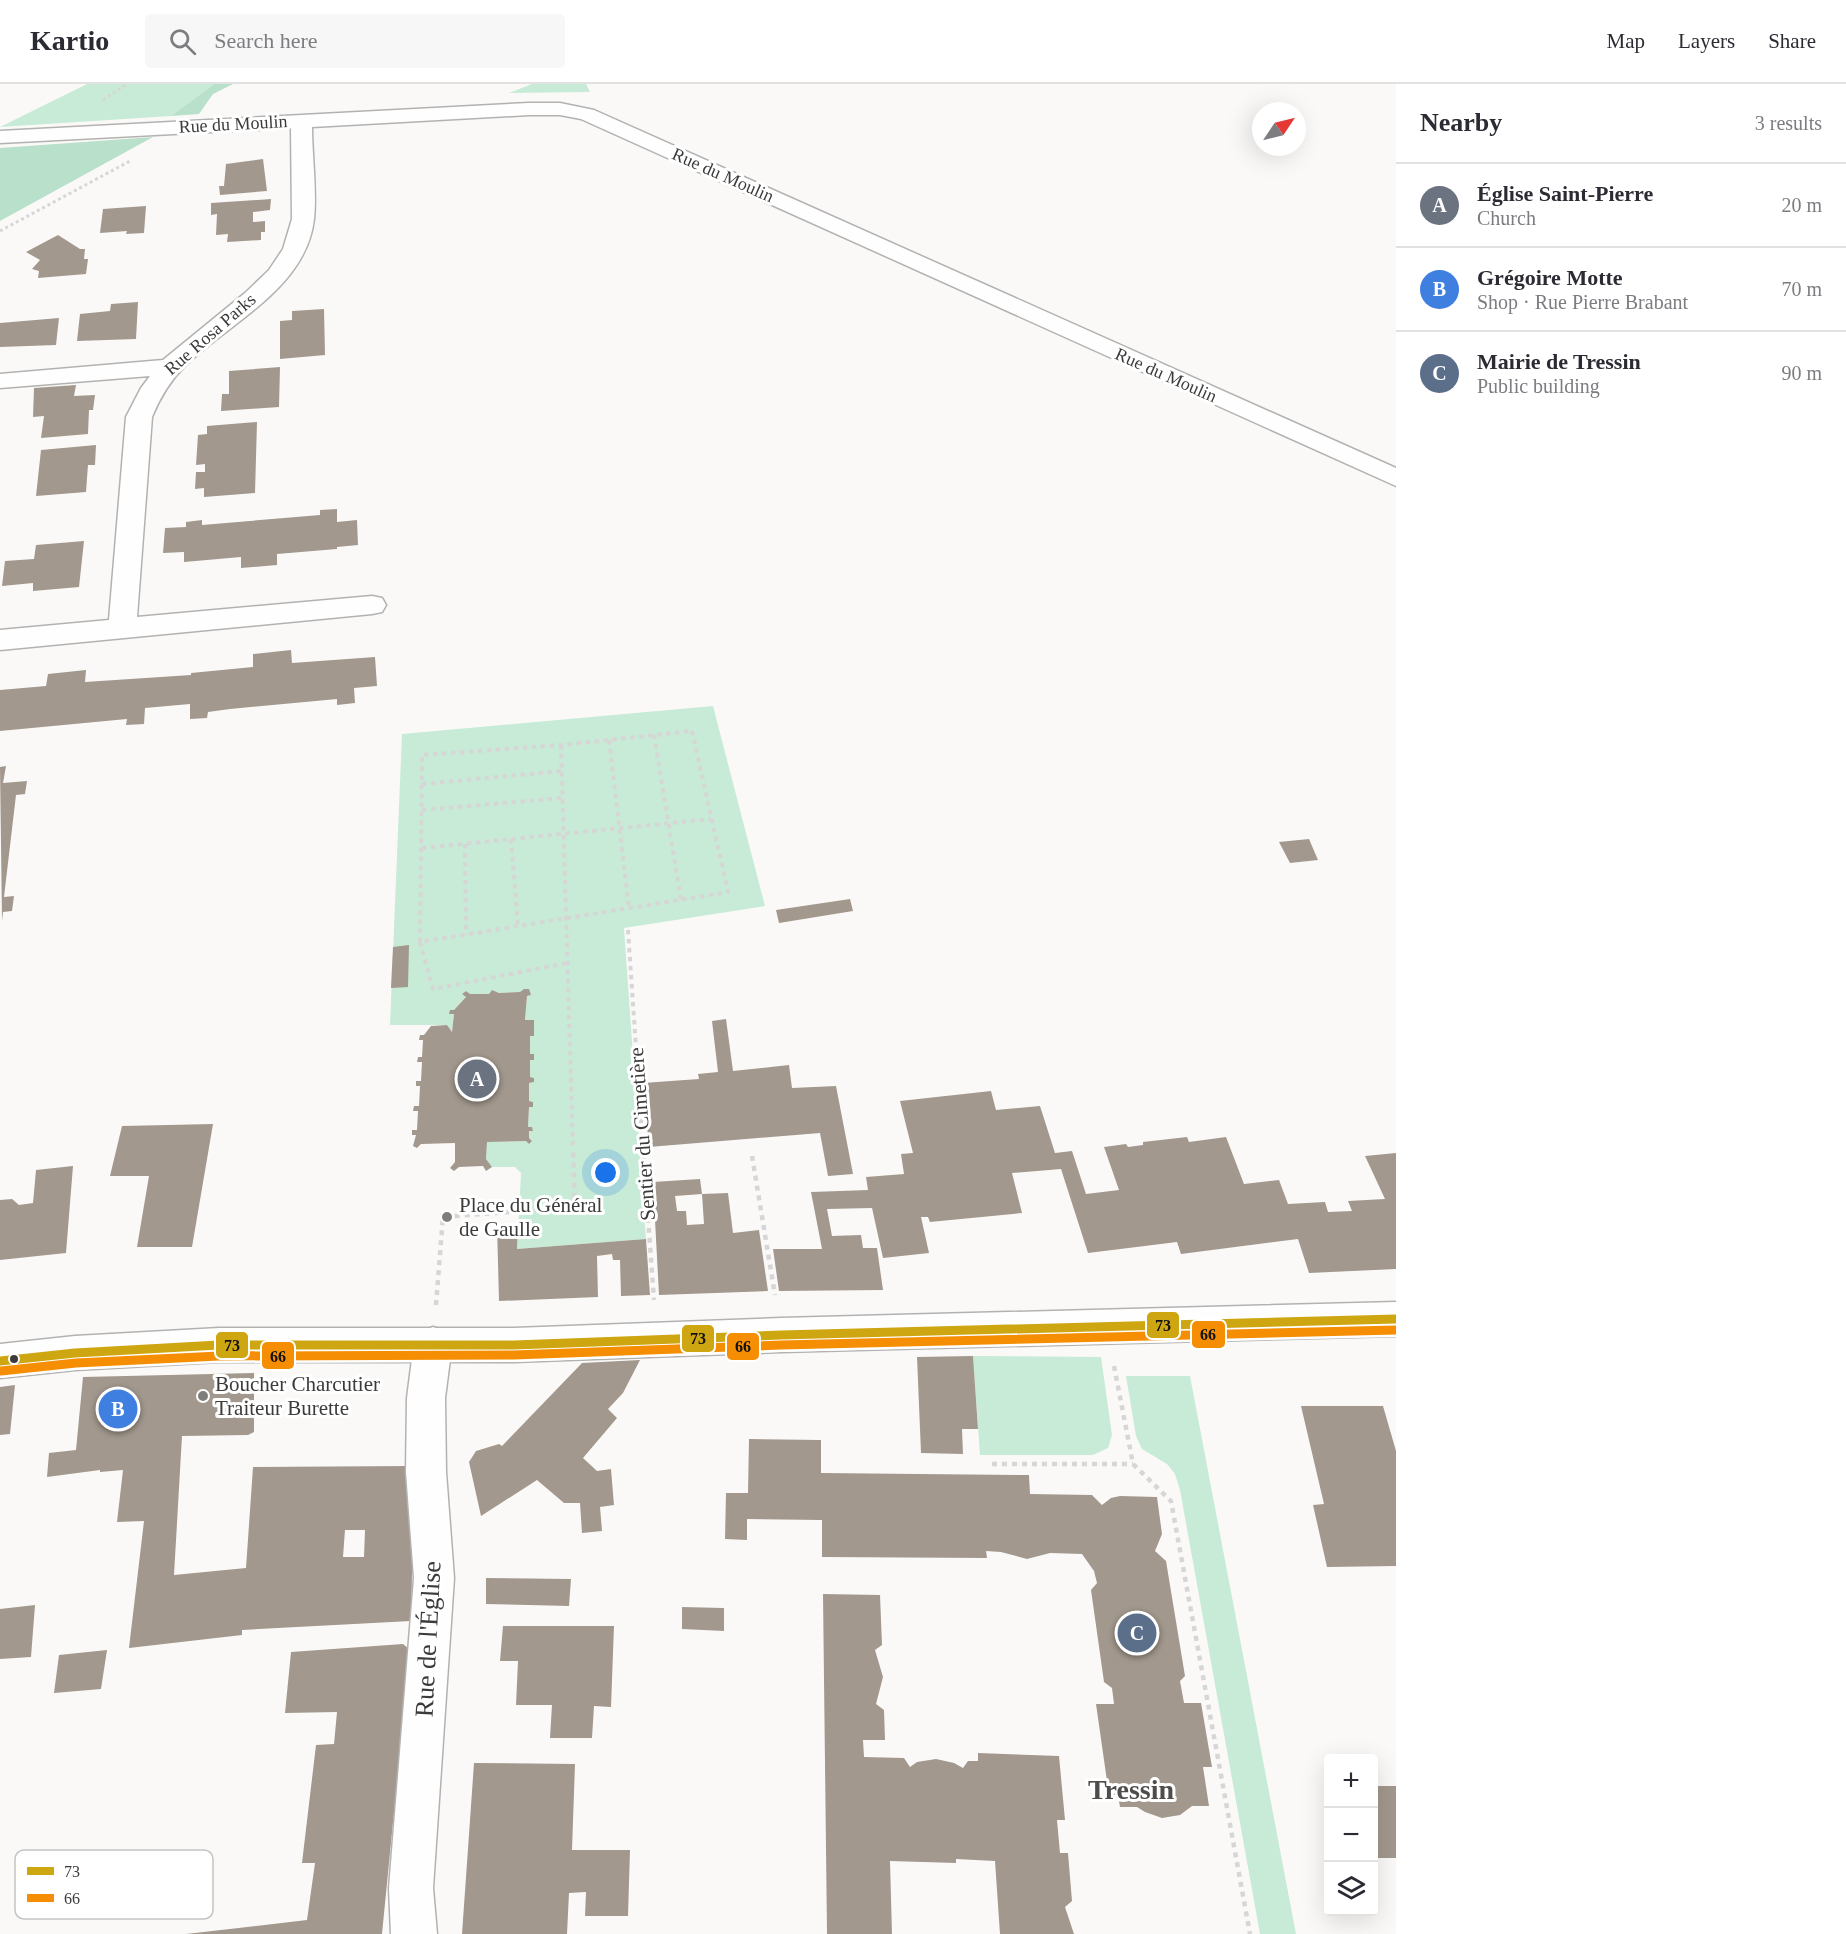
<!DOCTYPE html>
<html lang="en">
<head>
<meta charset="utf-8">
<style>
	:root { --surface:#fff; --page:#f7f7f7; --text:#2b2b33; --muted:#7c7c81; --line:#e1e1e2; --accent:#7f7e7c }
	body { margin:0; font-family:Georgia,serif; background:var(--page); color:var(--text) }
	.controls { position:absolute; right:18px; bottom:18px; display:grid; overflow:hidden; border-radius:6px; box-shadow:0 6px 24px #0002 }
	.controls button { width:54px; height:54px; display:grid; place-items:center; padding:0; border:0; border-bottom:2px solid var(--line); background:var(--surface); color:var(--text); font:30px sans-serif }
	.compass { position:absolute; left:1252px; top:18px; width:54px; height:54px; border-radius:50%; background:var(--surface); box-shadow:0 6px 24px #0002; rotate:55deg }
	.you { position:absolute; left:606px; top:1089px; width:21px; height:21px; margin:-15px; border:4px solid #fff; border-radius:50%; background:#1a73e8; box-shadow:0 0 0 9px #1a73e833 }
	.badge { display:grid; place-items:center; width:39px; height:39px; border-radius:50%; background:var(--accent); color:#fff; font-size:20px; font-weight:700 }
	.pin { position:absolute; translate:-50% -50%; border:3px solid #fff; box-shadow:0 2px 6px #0006 }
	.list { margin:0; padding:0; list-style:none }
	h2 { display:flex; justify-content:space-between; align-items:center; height:78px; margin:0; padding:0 24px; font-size:26px }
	h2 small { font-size:20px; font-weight:400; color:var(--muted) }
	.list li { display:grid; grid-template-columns:39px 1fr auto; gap:18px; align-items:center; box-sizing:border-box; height:84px; padding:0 24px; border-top:2px solid var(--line) }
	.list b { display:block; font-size:22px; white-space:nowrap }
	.list p { margin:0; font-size:20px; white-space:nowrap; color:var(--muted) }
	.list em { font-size:20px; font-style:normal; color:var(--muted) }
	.icon { flex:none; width:33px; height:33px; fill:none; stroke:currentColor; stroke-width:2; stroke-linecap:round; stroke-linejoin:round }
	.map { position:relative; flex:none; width:1396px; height:1850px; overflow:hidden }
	header { display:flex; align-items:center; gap:36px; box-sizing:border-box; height:84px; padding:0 30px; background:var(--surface); border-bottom:2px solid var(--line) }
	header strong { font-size:28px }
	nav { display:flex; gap:33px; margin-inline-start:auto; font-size:21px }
	.search { width:420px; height:54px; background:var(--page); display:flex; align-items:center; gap:15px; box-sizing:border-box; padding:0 21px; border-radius:6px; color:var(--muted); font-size:22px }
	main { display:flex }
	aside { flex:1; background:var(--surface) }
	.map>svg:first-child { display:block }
	.green { fill:#c7ebd6 }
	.forest { fill:#b9e0ca }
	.building { fill:#a2988d; fill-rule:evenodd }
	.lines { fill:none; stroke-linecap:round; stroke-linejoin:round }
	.minor-casing { stroke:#b3b2b1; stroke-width:3 }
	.tertiary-casing { stroke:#b3b2b1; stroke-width:3 }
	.path-far2 { stroke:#d7d6d6; stroke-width:3; stroke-dasharray:3 3; stroke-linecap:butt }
	.path-far1 { stroke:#d7d6d6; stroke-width:4; stroke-dasharray:4.5 4.5; stroke-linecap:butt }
	.path { stroke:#d7d6d6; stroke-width:4.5; stroke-dasharray:5 5; stroke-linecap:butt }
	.minor { fill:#fefefe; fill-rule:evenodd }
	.tertiary { fill:#fefefe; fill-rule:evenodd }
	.bus-1-casing { stroke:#fff; stroke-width:14 }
	.bus-2-casing { stroke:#fff; stroke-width:14 }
	.bus-1 { stroke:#cea612; stroke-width:9 }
	.bus-2 { stroke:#f58e03; stroke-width:9 }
	.poi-dot { fill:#7f7e7c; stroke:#fff; stroke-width:2 }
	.bus-dot { fill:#3c3b3a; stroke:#fff; stroke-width:2 }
	.labels { text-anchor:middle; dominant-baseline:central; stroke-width:6; stroke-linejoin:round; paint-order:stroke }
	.far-street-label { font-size:18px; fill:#3c3b3a; stroke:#fff }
	.street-label { font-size:21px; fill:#3c3b3a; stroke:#fff }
	.poi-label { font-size:21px; fill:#3c3b3a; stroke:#fff; text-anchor:start }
	.near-street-label { font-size:26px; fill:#3c3b3a; stroke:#fff }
	.near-quarter-label { font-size:28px; font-weight:bold; fill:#4f4d4b; stroke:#fff }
	.key { fill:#fff; stroke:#c4c4c4; stroke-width:1.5 }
	.key-label { font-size:16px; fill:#3c3b3a }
	.line-badge { stroke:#fff; stroke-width:2 }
	.pale-badge-label { font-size:16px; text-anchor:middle; font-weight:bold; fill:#111 }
</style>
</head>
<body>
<header>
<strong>Kartio</strong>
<div class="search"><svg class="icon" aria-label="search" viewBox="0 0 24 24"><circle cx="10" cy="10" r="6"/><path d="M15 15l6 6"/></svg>Search here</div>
<nav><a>Map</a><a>Layers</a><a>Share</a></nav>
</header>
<main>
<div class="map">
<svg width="1396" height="1850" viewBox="0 0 1396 1850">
	<rect width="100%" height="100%" fill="#fbf9f8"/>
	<g class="green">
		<path d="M87,0H214L171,32L0,43Z"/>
		<path d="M532,0H586L590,8L509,9Z"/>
		<path d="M713,622L765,822L624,844L646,1155L517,1165L521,1089L515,1083H492L486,1075L487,1058L526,1057L529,1060L532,1057L529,1054V1047H533L532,1043H528L529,1023L533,1022V1018L529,1017V999L534,998V994L530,993V976H534V971L530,970V952H534V948L525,936L527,912L531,911L528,905H524L520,908L499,909L492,906L489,910H470L466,907L462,910L466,913L454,926L450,927V930H454L452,948L447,941H390L402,650Z"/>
		<path d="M973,1272L1101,1273L1112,1351L1108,1364L1093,1371H980Z"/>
		<path d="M1126,1292H1190L1296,1850H1260L1180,1406L1175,1390L1167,1380L1142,1365L1136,1352Z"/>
	</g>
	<g class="forest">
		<path d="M214,0H233L213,10L199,30L171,32Z"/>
		<path d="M153,53L0,137V64Z"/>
	</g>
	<g class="building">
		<path d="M263,75L267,107L220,111L219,102H224L226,80Z"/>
		<path d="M271,115L270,126L253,128V138L265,137V148H261V156L227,158L228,150L216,151L217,130L211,131V119Z"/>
		<path d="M146,122L144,149L126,150L127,147L100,149L103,125Z"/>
		<path d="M58,151L80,165H85L84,175H88L86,190L38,194L39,187L32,185L40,176L26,168Z"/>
		<path d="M138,218L136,255L77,257L80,230L110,227L111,220Z"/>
		<path d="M324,225L325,271L280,275V237L292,236V227Z"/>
		<path d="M59,234L56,261L0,263V239Z"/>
		<path d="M280,283L279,323L221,327L222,310H229V287Z"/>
		<path d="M76,301L74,312L95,311L93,326H89L88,350L41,354L44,332L33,333L34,304Z"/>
		<path d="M257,338L255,409L204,413V404L195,405L196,388H205V380L196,381L198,351L207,350V342Z"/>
		<path d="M96,361L95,381H88L86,408L36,412L41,366Z"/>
		<path d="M337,425V438L357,436L358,461L337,463V465L277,470V481L241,484V473L184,478V468L163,469L165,444L186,443V438L202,436V441L320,431V426Z"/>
		<path d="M84,457L79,503L33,507V499L2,502L5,477L34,475L36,461Z"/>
		<path d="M291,566L292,579L375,573L377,602L354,604L355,619L337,621V615L230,625L208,628L207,634L190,635V620L145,624L144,640L126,641L127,635L0,647V606L46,602L48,590L86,586L85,598L191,591V589L253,583V570Z"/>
		<path d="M6,682L3,699L27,697L25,710L16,711L4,813L14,812L12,827L3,828L2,837L0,683Z"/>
		<path d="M1309,755L1318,776L1290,779L1279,758Z"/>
		<path d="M850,815L853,827L779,839L776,826Z"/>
		<path d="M409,861L408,903L391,904L393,863Z"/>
		<path d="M524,905H529L531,911L527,912L525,936H534V952H530V970H534V976H530V993L534,994V998L529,999V1017L533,1018V1023H529L528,1043H532L533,1047H529V1054L532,1057L529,1060L526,1057L487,1058L486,1075L492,1083L486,1087L483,1082L459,1083L454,1087L450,1084L455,1078V1059L421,1060L417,1064L413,1062L416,1051H412V1046H417L418,1027H413L414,1022H419L420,1002H416V997H421L422,978H417L418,973H422L423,956H419L420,951H424L431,942L447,941L452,948L454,930H449L450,926H454L466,913L462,910L466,907L470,910H489L492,906L499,909L520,908Z"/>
		<path d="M726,935L733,987L789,981L792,1004L836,1002L853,1090L828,1092L820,1049L649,1063L643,999L699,995L698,990L718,988L712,937Z"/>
		<path d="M991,1007L996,1026L1040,1022L1055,1069L1072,1067L1086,1110L1119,1106L1104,1063L1126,1060L1128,1063L1143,1061V1058L1187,1053L1189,1058L1226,1053L1244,1100L1279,1096L1288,1120L1325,1118L1328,1128L1352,1127L1348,1117L1385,1115L1365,1072L1396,1069V1185L1309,1189L1298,1155L1181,1170L1177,1158L1088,1169L1061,1085L1012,1089L1022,1129L930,1138L928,1133H921L929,1169L883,1174L872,1124L827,1125L832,1152L861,1151L863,1164H877L883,1206L779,1207L773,1165H822L811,1108L868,1106L866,1093L904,1090L901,1070L913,1069L900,1017Z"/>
		<path d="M213,1040L192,1163H137L149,1092H110L122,1042Z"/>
		<path d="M73,1082L66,1169L0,1176V1116L12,1115L19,1121L33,1119L36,1086Z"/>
		<path d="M700,1095L702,1110L675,1112L677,1127H686L687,1141L704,1140L702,1110L728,1109L733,1149L759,1146L768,1207L659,1211L653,1098Z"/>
		<path d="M518,1140L517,1165L646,1155L650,1211L621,1212L620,1176H613L612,1170L597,1172L598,1213L499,1217L497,1141Z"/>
		<path d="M973,1272L978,1345H962L963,1370L921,1369L917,1273Z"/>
		<path d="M640,1276L623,1309L608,1325L617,1334L583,1374L597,1387L611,1385L614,1421L600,1423L602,1447L582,1449L580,1419H564L537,1396L481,1432L469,1378L476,1367L499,1360L502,1362L582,1279Z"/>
		<path d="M254,1289V1348L248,1351L182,1352L174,1491L246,1484L253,1383L410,1382L413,1443L411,1537L242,1546V1551L129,1564L144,1437L117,1438L123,1386L100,1388V1386L47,1393L49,1369L76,1366L83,1293ZM345,1446H365L364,1473H343Z"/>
		<path d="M15,1301L10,1350L0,1351V1303Z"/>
		<path d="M1301,1322H1383L1396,1367V1482L1327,1483L1313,1421L1324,1420Z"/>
		<path d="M749,1355L821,1356V1389L1029,1391L1030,1410L1092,1411L1102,1421L1111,1414L1120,1412L1157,1413L1162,1450L1155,1467L1166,1477L1185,1592L1180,1597L1184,1619H1201L1212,1683H1203L1209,1722H1192L1180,1731L1162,1734L1145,1728L1137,1723H1120L1118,1711H1109L1096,1620H1114L1112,1604L1104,1598L1091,1506L1097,1499L1094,1487L1082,1470L1050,1469L1027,1475L1001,1468L986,1467L987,1474L822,1473V1436L747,1435V1456L725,1455L726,1409H748Z"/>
		<path d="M486,1494L571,1495L569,1522L486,1520Z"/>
		<path d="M823,1510L880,1511L882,1561L875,1566L883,1593L876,1620L884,1626L885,1656H863L864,1673L904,1674L910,1683L917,1678L936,1675L954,1679L963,1684L968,1677H978V1669L1059,1672L1065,1736H1057L1060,1769H1068L1072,1817L1065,1823L1074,1850H1000L995,1777L956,1775V1779L890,1777L892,1850H827Z"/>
		<path d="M35,1521L31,1573L0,1575V1525Z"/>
		<path d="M682,1523L724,1524V1547L682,1545Z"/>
		<path d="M503,1542H614L611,1623L594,1622L592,1654H550L552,1621H516L518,1577H500Z"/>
		<path d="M403,1560L410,1566L382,1850H186L307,1836L315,1779H302L316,1661L334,1660L337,1628L285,1629L291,1568Z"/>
		<path d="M107,1566L101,1605L54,1609L59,1571Z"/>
		<path d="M474,1679L575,1680L572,1766H630L628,1832H585L586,1808L569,1809L567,1850H462Z"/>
		<rect x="1374" y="1702" width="22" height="72"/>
	</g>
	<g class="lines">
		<g class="minor-casing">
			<g id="minor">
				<path d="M529,19H560L594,26L1396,384V402L581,35L560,31H529L312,43C312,71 317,108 314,135C306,205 228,239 184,283C169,298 160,314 152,333L137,533L372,512L382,514L386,521L382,528L372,530L0,566V546L109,536L126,333L141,304L150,292L0,304V290L163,276L245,209L269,186L283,165L292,135L291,44L0,59V47Z"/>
				<path d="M433,1243L446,1248L452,1260L445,1314L446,1388L454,1494L433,1804L437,1850H391L389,1804L414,1494L406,1388L407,1314L414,1260L420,1248Z"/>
			</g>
		</g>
		<g class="tertiary-casing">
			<path id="tertiary" d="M1396,1218V1252L781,1268L514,1278H219L75,1286L0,1294V1260L75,1252L219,1244H514L781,1234Z"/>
		</g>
		<g class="path-far2">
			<path d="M103,16L127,0"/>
			<path d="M0,147L130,77"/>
		</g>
		<g class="path-far1">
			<path d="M692,647L728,808L420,858L422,671L561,661Z"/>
			<path d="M654,651L681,816"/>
			<path d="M609,656L629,824"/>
			<path d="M561,661L573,1066"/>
			<path d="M422,700L562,687"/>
			<path d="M422,726L562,714"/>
			<path d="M511,755L518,842"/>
			<path d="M465,760L466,851"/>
			<path d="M422,764L711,735"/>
			<path d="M628,846L643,1066"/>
			<path d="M420,858L433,905L567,879"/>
		</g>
		<g class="path">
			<path d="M643,1064L654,1216"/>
			<path d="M752,1072L775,1211"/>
			<path d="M436,1221L443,1133L575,1123L573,1064"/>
			<path d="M1114,1282L1133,1380L1171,1417L1250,1850"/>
			<path d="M992,1380H1133"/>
		</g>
		<use href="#minor" class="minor"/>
		<use href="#tertiary" class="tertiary"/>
		<g class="bus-1-casing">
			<path id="bus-1" d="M0,1277L75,1269L219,1261H514L781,1251L1396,1235"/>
		</g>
		<g class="bus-2-casing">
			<path id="bus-2" d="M1,1287L76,1279L219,1272L514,1271L781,1261L1396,1246"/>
		</g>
		<use href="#bus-1" class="bus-1"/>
		<use href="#bus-2" class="bus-2"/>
	</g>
	<g class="poi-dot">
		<circle cx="447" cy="1133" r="6"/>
		<circle cx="203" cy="1312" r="6"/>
	</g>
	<circle class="bus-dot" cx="14" cy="1275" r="5"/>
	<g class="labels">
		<g class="far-street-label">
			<text transform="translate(233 40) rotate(-3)">Rue du Moulin</text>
			<text transform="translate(723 91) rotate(24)">Rue du Moulin</text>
			<text transform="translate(210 250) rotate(-41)">Rue Rosa Parks</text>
			<text transform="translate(1166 291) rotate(24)">Rue du Moulin</text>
		</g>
		<g class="street-label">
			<text transform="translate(642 1050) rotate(-94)">Sentier du Cimetière</text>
		</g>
		<g class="poi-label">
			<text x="459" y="1121">Place du Général<tspan x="459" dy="24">de Gaulle</tspan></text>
			<text x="215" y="1300">Boucher Charcutier<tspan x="215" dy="24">Traiteur Burette</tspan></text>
		</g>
		<g class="near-street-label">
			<text transform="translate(428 1555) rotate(-87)">Rue de l'Église</text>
		</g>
		<g class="near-quarter-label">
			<text x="1131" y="1705">Tressin</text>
		</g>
	</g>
	<rect x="15" y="1766" width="198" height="69" rx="9" class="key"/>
	<rect x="27" y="1783" width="27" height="8" fill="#cea612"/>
	<rect x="27" y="1810" width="27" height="8" fill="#f58e03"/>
	<g class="key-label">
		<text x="64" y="1793">73</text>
		<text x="64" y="1820">66</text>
	</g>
	<g class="line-badge">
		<rect x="1146" y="1227" width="34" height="28" rx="6" fill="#cea612"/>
		<rect x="1191" y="1236" width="35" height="29" rx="6" fill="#f58e03"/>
		<rect x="681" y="1240" width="34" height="29" rx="6" fill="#cea612"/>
		<rect x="215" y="1247" width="34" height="28" rx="6" fill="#cea612"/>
		<rect x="726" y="1248" width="34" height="29" rx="6" fill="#f58e03"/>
		<rect x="261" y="1257" width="34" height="29" rx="6" fill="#f58e03"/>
	</g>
	<g class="pale-badge-label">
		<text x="1163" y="1247">73</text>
		<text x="1208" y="1256">66</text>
		<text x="698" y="1260">73</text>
		<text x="232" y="1267">73</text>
		<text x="743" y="1268">66</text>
		<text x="278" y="1278">66</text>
	</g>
</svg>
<div class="controls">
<button>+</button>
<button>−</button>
<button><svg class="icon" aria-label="layers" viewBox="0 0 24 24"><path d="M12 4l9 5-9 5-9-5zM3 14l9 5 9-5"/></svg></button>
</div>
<svg class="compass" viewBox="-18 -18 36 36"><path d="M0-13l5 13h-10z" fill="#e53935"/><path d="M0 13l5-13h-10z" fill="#7c7c81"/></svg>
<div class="you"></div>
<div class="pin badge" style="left:477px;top:995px;background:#6b7280">A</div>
<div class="pin badge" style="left:118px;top:1325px;background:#3f7fe0">B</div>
<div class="pin badge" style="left:1137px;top:1549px;background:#5c6f8a">C</div>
</div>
<aside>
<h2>Nearby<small>3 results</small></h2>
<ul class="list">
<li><span class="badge" style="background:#6b7280">A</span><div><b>Église Saint-Pierre</b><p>Church</p></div><em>20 m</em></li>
<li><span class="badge" style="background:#3f7fe0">B</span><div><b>Grégoire Motte</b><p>Shop · Rue Pierre Brabant</p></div><em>70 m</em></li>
<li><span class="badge" style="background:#5c6f8a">C</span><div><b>Mairie de Tressin</b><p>Public building</p></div><em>90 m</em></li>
</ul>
</aside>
</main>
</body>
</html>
